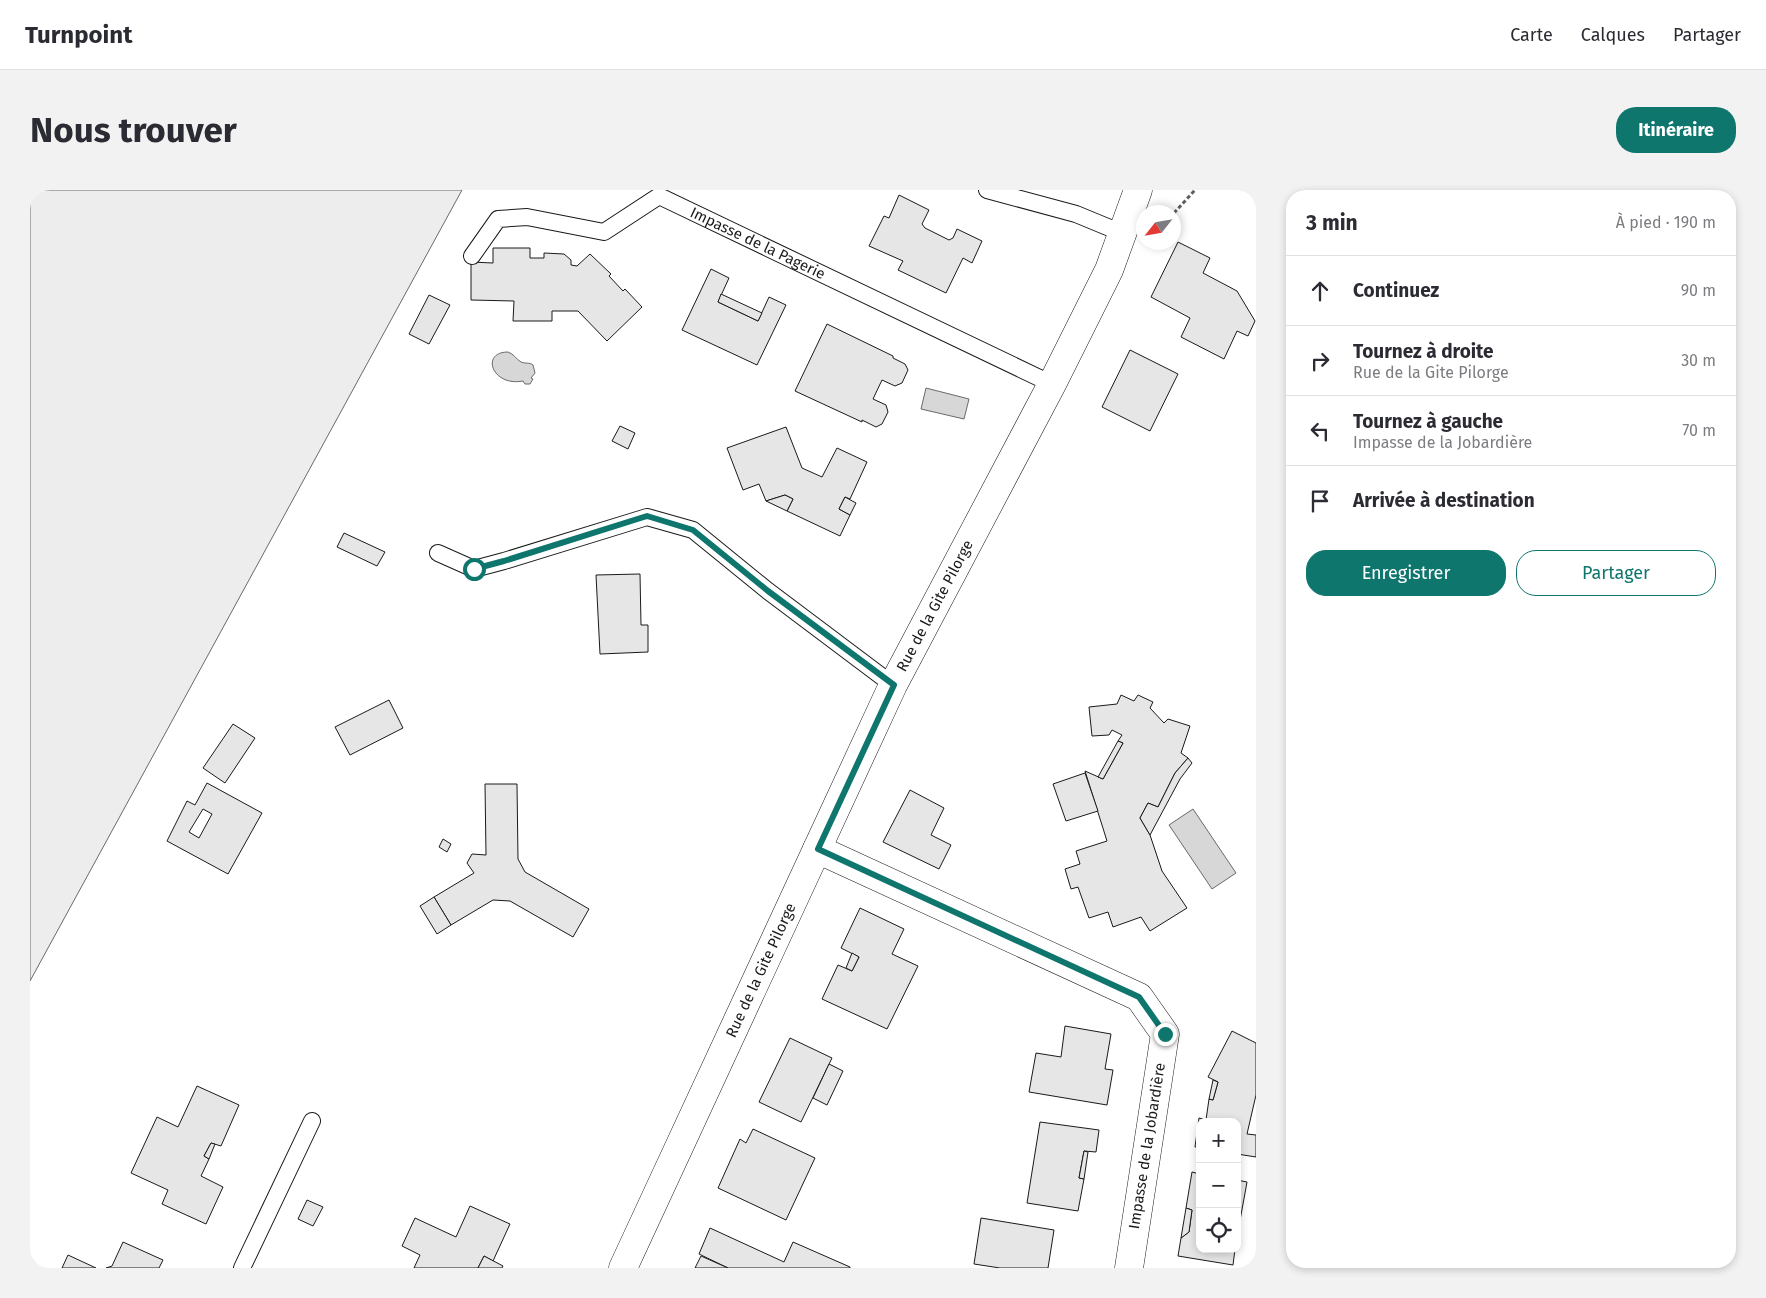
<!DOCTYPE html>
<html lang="fr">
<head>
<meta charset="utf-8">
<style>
	:root { --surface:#fff; --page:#f2f2f3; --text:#2b2b33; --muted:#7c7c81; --line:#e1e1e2; --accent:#0f766e }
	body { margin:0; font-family:"Fira Sans",sans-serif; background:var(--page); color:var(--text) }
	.controls { position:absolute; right:15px; bottom:15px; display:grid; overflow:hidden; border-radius:10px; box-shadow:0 2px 8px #0003 }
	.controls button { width:45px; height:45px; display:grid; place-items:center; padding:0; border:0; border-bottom:1px solid var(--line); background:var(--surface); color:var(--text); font:25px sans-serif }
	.compass { position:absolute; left:1106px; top:15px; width:45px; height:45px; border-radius:50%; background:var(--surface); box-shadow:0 2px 8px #0003; rotate:239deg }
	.stop { position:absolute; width:15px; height:15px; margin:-11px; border:4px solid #0f766e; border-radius:50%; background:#fff }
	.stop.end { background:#0f766e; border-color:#fff; box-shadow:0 1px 5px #0008 }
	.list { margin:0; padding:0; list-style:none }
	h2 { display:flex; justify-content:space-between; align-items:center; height:65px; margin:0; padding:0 20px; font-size:21px }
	h2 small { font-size:16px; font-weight:400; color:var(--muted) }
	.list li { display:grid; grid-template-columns:32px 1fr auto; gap:15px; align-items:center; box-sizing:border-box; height:70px; padding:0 20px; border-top:1px solid var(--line) }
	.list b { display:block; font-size:19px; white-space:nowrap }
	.list p { margin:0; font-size:16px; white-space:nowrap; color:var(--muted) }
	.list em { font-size:16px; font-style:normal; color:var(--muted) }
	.actions { display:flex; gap:10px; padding:15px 20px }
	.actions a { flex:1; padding:11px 0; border:1px solid var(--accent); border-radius:20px; text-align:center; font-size:18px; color:var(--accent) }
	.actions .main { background:var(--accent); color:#fff }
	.icon { flex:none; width:28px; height:28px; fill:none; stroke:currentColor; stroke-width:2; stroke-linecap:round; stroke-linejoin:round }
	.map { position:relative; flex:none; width:1226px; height:1078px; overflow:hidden; border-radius:20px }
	header { display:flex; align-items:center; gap:30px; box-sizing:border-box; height:70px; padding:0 25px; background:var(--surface); border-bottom:1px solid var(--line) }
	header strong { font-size:24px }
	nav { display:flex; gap:28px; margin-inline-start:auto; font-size:18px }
	.intro { display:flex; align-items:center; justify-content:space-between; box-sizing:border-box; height:120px; padding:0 30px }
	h1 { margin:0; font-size:35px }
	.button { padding:12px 22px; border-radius:20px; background:var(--accent); color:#fff; font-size:18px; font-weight:700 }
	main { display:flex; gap:30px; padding:0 30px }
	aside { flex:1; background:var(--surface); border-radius:20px; box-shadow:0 2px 8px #0003 }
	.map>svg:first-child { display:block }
	.built { fill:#ededed; stroke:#6a6a6a }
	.water { fill:#d7d7d7; stroke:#6a6a6a }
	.building { fill:#e6e6e6; stroke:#1a1a1a; fill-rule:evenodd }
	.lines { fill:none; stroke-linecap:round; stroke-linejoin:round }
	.lane-casing { stroke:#1a1a1a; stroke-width:18 }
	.street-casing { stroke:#1a1a1a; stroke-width:29 }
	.path { stroke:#5f5f5f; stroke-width:3; stroke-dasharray:4 2.5; stroke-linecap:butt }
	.lane { stroke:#fff; stroke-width:16 }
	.street { stroke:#fff; stroke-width:28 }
	.route { stroke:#0f766e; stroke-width:6 }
	.labels { text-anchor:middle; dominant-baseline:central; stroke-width:4; stroke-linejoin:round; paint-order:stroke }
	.street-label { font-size:15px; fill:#1a1a1a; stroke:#fff }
</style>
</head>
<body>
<header>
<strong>Turnpoint</strong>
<nav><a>Carte</a><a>Calques</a><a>Partager</a></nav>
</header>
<div class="intro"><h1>Nous trouver</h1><a class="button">Itinéraire</a></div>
<main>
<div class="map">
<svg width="1226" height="1078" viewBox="0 0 1226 1078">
	<rect width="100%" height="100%" fill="#fff"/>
	<path class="built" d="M0,0H432L0,791Z"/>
	<g class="water">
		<path d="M478,162C484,164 486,169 491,172C496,174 499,172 503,175L505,183L501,188L503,189L500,194H495L493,191C462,197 450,162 478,162Z"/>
		<path d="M896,198L939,209L934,229L891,219Z"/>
		<path d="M1163,619L1206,683L1182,699L1139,635Z"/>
	</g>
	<g class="building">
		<path d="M869,5L899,20L892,34L895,38L919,50L923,48L927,39L952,51L942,73L933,68L916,103L868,80L873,71L839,56L854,26L859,28Z"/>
		<path d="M1148,52L1180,68L1173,83L1207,101L1225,131L1218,146L1207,141L1194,169L1151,147L1160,128L1121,107Z"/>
		<path d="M463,58H500V68H514V63L534,64L541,70V75L547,76L560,64L581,84L579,86L593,101L595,99L612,117L577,151L548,121H522V131H483L484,111L441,110V72L463,73Z"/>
		<path d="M681,79L699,88L688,112L728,131L739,107L756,115L727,175L652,140Z"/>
		<path d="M691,104L732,123L728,131L688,112Z"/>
		<path d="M399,105L420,115L399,154L379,144Z"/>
		<path d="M797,134L863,166V168L875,174L878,180L872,193L865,196L852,190L843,209L856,215L858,222L852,234L846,237L832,230V232L765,201Z"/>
		<path d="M1100,160L1148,184L1120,241L1072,217Z"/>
		<path d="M590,236L605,243L598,259L582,251Z"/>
		<path d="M756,237L772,278L792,287L807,258L837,272L820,309L815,307L809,319L820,325L810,346L757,321L763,309L755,305L736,311L729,294L713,300L697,258Z"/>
		<path d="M755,305L763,309L757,321L736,311Z"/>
		<path d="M815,307L826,313L820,325L809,319Z"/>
		<path d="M314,343L355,362L347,376L307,357Z"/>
		<path d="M610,384L611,435H618V462L570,464L566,385Z"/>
		<path d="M1091,505L1104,511L1108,505L1123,512L1120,518L1134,533L1138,529L1160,536L1151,563L1158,568L1145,583L1128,617L1118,613L1110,628L1120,645L1132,681L1157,718L1120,741L1111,727L1083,737L1078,722L1059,728L1048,697L1041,699L1035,679L1050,674L1046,661L1077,651L1055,581L1073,589L1093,553L1088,551L1092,545L1082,540L1079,545L1062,546L1059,517L1087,514Z"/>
		<path d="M359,510L373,538L320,565L305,537Z"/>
		<path d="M203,534L225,548L195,593L173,578Z"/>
		<path d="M1088,551L1093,553L1073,589L1068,587Z"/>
		<path d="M1158,568L1162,573L1150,589L1120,645L1110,628L1118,613L1128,617L1145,583Z"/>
		<path d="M1055,583L1068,621L1036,631L1023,594Z"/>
		<path d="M177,593L232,623L198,684L137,651L157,611L165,615ZM173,619L182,624L169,648L159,642Z"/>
		<path d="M455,594H487L488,669L495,682L559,719L543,747L480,711L463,710L421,735L404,707L444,683L437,673L442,664L456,665Z"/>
		<path d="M880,600L914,618L901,645L921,655L909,679L853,652Z"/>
		<path d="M413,649L421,654L417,662L409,657Z"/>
		<path d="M404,707L421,735L407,744L390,716Z"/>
		<path d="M830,718L874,739L862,764L888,776L857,839L792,809L808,775L822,781L829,767L811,758Z"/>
		<path d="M822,763L829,767L822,781L816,778Z"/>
		<path d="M1035,836L1081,844L1075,879L1083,880L1077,915L999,902L1006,863L1031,867Z"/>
		<path d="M1202,841L1226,853V905L1217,944L1226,945V967L1207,964V932H1170V957H1165L1169,928L1176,930L1179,909L1183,910L1188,892L1178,887Z"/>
		<path d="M760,848L802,868L771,932L729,912Z"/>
		<path d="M799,874L813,881L797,915L783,908Z"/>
		<path d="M1183,890L1188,892L1183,910L1179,909Z"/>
		<path d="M167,896L209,915L191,956L181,953L174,966L179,969L171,986L193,997L176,1034L132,1014L138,1000L101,983L127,927L148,937Z"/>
		<path d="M1010,932L1069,940L1066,962L1054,961L1049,988L1054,989L1048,1021L997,1013Z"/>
		<path d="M723,939L785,968L756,1030L688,998L710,949L716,953Z"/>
		<path d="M181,953L185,954L179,969L174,966Z"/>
		<path d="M1054,961L1058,962L1054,989L1049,988Z"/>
		<path d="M1162,982L1170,984V1059H1205L1203,1075L1148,1066L1151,1048L1159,1042L1162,1020L1156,1018Z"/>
		<path d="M1207,990L1217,992L1207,1047Z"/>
		<path d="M277,1010L293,1017L283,1036L268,1029Z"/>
		<path d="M440,1016L480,1034L463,1071L454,1066L448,1078H384L390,1065L372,1056L385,1028L426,1047Z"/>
		<path d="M1156,1018L1162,1020L1159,1042L1151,1048Z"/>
		<path d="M951,1028L1024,1040L1018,1078H970L944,1074Z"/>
		<path d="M680,1038L754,1072L763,1052L820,1077V1078H698L669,1064Z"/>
		<path d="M93,1052L133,1070L129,1078H76L82,1076Z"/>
		<path d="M38,1065L66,1078H32Z"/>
		<path d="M454,1066L473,1076L472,1078H448Z"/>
		<path d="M671,1066L698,1078H665Z"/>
	</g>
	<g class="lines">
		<g class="lane-casing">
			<g id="lane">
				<path d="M957,0L1046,24L1092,43"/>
				<path id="s1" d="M442,66L468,29L497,27L574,42L629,6L1022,194"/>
				<path d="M408,363L444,379L474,371L617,327L663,340L738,401L863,495"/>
				<path d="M212,1078L282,931"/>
			</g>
		</g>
		<g class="street-casing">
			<g id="street">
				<path d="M787,659L1109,807L1135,844L1099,1078"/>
				<path id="s2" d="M593,1078L863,495L1022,194L1079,80L1108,0"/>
			</g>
		</g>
		<path class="path" d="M1144,23L1165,0"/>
		<use href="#lane" class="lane"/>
		<use href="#street" class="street"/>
	</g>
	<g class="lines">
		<path class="route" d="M444,379L474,371L617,326L663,340L738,401L864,495L788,659L1109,807L1135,844"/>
	</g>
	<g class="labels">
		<g class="street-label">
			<text stroke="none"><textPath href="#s1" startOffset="328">Impasse de la Pagerie</textPath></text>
			<text stroke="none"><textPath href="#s2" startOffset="732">Rue de la Gite Pilorge</textPath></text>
			<text stroke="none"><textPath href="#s2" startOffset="328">Rue de la Gite Pilorge</textPath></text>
			<text transform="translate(1117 956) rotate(-81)">Impasse de la Jobardière</text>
		</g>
	</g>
</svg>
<div class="controls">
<button>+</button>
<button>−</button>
<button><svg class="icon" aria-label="locate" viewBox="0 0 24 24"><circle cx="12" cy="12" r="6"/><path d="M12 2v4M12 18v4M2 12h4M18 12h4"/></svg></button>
</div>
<svg class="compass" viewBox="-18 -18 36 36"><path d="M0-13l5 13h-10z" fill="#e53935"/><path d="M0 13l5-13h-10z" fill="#7c7c81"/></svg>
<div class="stop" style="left:444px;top:379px"></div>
<div class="stop end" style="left:1135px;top:844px"></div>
</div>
<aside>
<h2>3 min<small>À pied · 190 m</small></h2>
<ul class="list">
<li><svg class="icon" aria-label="ahead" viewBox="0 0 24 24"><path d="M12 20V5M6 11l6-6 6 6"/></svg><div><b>Continuez</b></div><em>90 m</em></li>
<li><svg class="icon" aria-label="right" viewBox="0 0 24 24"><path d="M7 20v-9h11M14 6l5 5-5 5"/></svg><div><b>Tournez à droite</b><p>Rue de la Gite Pilorge</p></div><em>30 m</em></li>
<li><svg class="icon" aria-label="left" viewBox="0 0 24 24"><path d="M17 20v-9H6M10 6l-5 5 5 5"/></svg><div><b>Tournez à gauche</b><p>Impasse de la Jobardière</p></div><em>70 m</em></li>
<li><svg class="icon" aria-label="arrive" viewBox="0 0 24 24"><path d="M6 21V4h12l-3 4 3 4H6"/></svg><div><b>Arrivée à destination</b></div></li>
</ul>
<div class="actions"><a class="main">Enregistrer</a><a>Partager</a></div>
</aside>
</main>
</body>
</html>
